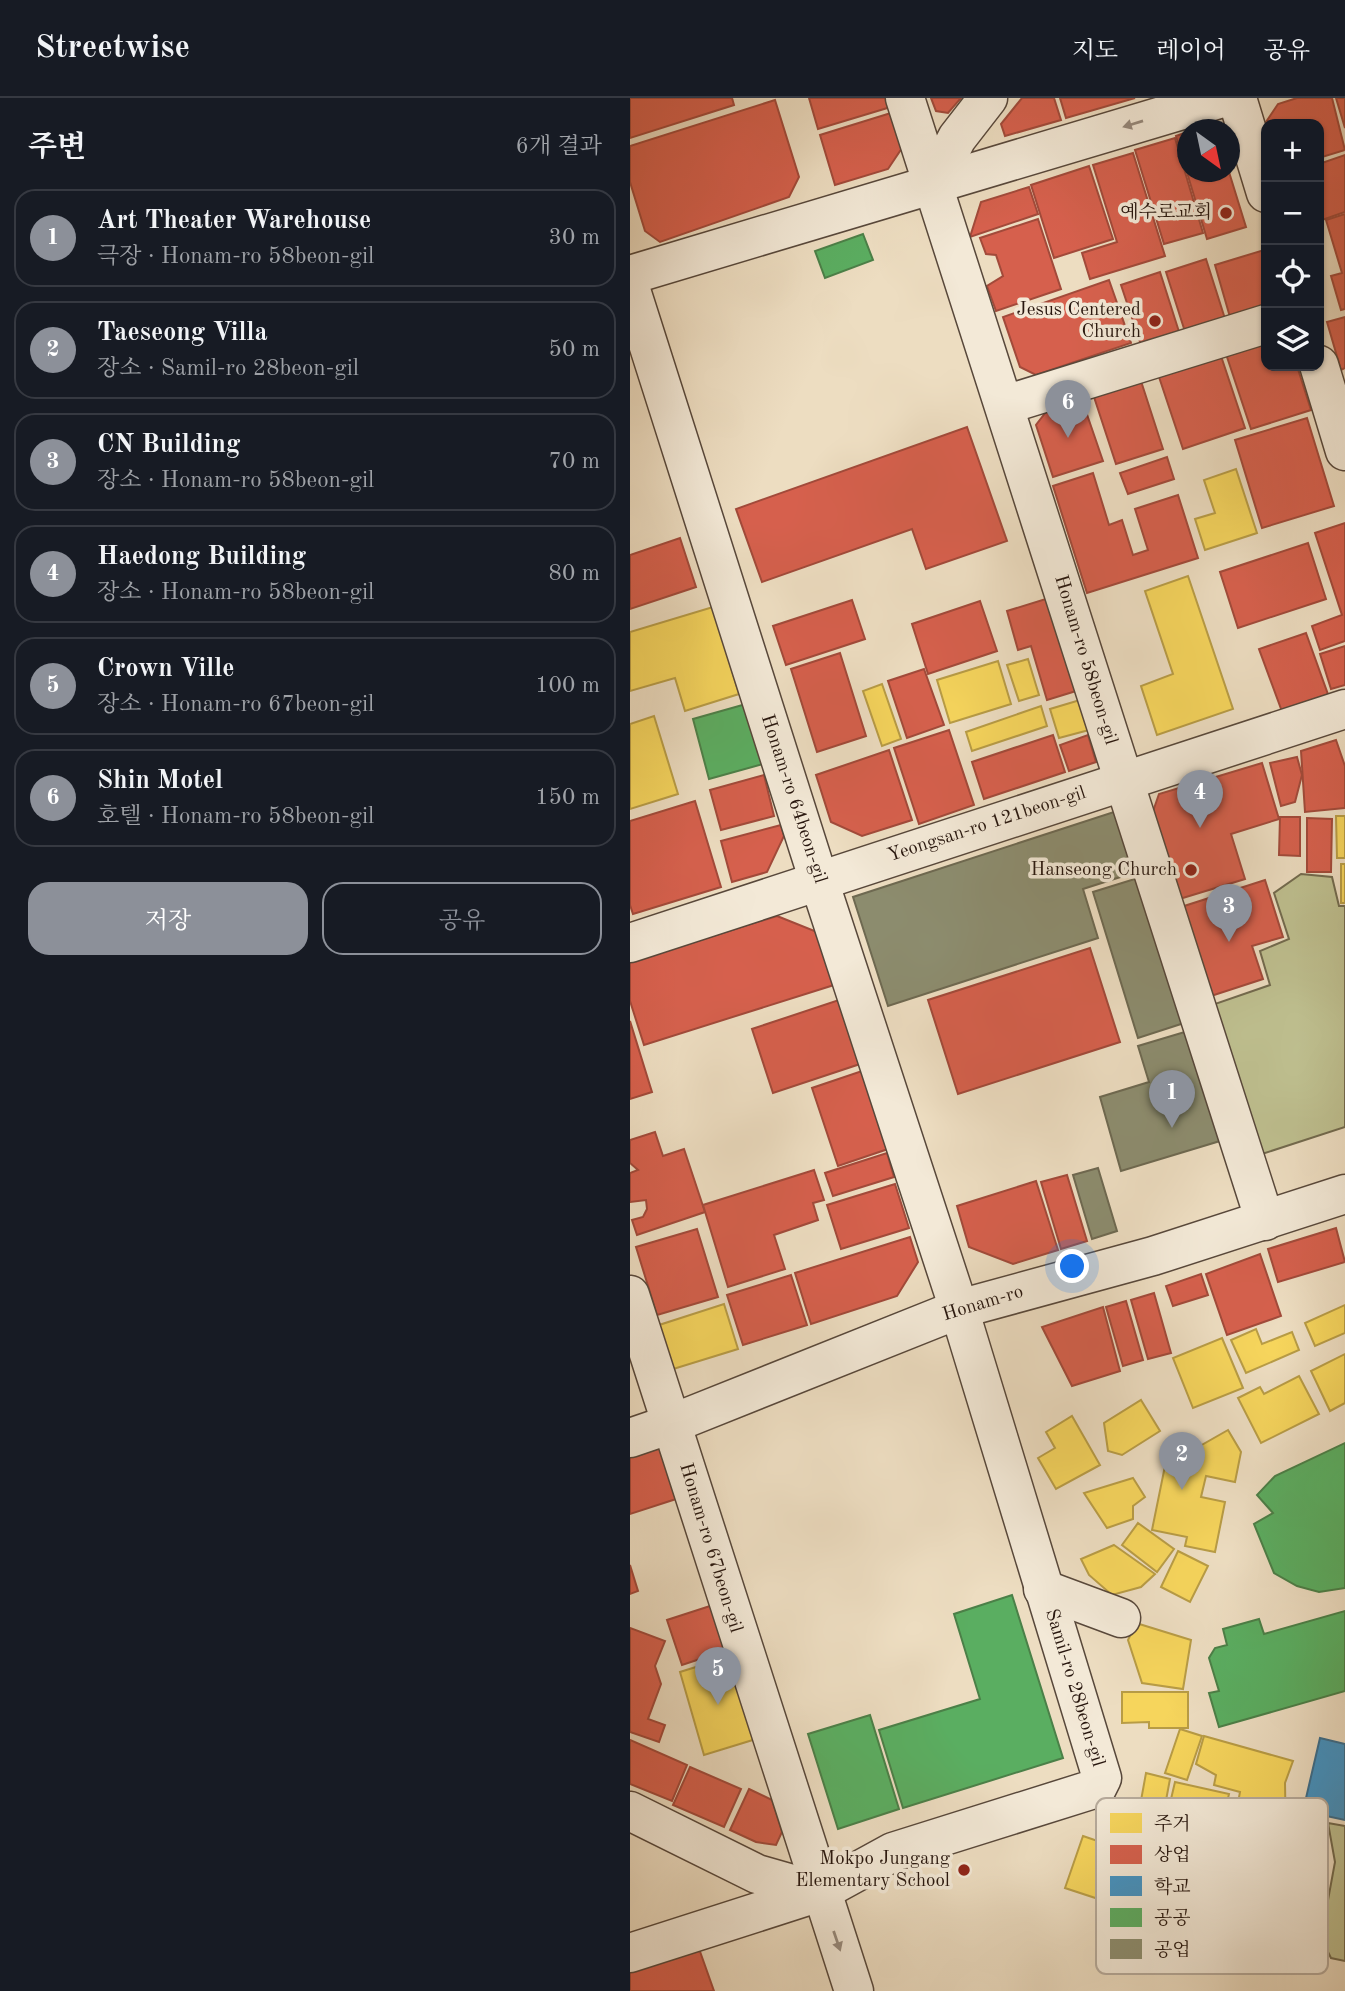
<!DOCTYPE html>
<html lang="ko">
<head>
<meta charset="utf-8">
<style>
	:root { --surface:#171b24; --page:#242831; --text:#f1f3f6; --muted:#9ea1a6; --line:#363941; --accent:#8c9099 }
	body { margin:0; font-family:"Old Standard TT","Noto Serif KR",serif; background:var(--page); color:var(--text) }
	.controls { position:absolute; right:21px; top:21px; display:grid; overflow:hidden; border-radius:14px; box-shadow:0 2px 5px #0004 }
	.controls button { width:63px; height:63px; display:grid; place-items:center; padding:0; border:0; border-bottom:2px solid var(--line); background:var(--surface); color:var(--text); font:35px sans-serif }
	.compass { position:absolute; left:547px; top:21px; width:63px; height:63px; border-radius:50%; background:var(--surface); box-shadow:0 2px 5px #0004; rotate:147deg }
	.you { position:absolute; left:443px; top:1169px; width:24px; height:24px; margin:-18px; border:5px solid #fff; border-radius:50%; background:#1a73e8; box-shadow:0 0 0 10px #1a73e833 }
	.badge { display:grid; place-items:center; width:46px; height:46px; border-radius:50%; background:var(--accent); color:#fff; font-size:23px; font-weight:700 }
	.pin { position:absolute; translate:-50% -58px; filter:drop-shadow(0 2px 4px #0008) }
	.pin::after { content:''; position:absolute; top:37px; width:24px; height:21px; background:inherit; clip-path:polygon(0 0,100% 0,50% 100%) }
	.list { margin:0; padding:0; list-style:none }
	h2 { display:flex; justify-content:space-between; align-items:center; height:91px; margin:0; padding:0 28px; font-size:30px }
	h2 small { font-size:23px; font-weight:400; color:var(--muted) }
	.list li { display:grid; grid-template-columns:46px 1fr auto; gap:21px; align-items:center; box-sizing:border-box; height:98px; margin:0 14px 14px; padding:0 14px; border:2px solid var(--line); border-radius:21px }
	.list b { display:block; font-size:26px; white-space:nowrap }
	.list p { margin:0; font-size:23px; white-space:nowrap; color:var(--muted) }
	.list em { font-size:23px; font-style:normal; color:var(--muted) }
	.actions { display:flex; gap:14px; padding:21px 28px }
	.actions a { flex:1; padding:16px 0; border:2px solid var(--accent); border-radius:21px; text-align:center; font-size:24px; color:var(--accent) }
	.actions .main { background:var(--accent); color:#fff }
	.icon { flex:none; width:38px; height:38px; fill:none; stroke:currentColor; stroke-width:2; stroke-linecap:round; stroke-linejoin:round }
	.map { position:relative; flex:none; width:715px; height:1893px; overflow:hidden }
	header { display:flex; align-items:center; gap:42px; box-sizing:border-box; height:98px; padding:0 35px; background:var(--surface); border-bottom:2px solid var(--line) }
	header strong { font-size:33px }
	nav { display:flex; gap:38px; margin-inline-start:auto; font-size:24px }
	main { display:flex }
	aside { flex:1; background:var(--surface) }
	.map>svg:first-child { display:block }
	.green { fill:#bebf8f; stroke:#726a4e; stroke-width:2 }
	.homes { fill:#f6d55c; stroke:#b89c45; stroke-width:2 }
	.shops { fill:#d6604d; stroke:#a24a3a; stroke-width:2 }
	.schools { fill:#4393c3; stroke:#3b6e8d; stroke-width:2 }
	.public { fill:#5aae61; stroke:#4b8048; stroke-width:2 }
	.industry { fill:#8c8c6e; stroke:#6e6951; stroke-width:2 }
	.lines { fill:none; stroke-linecap:round; stroke-linejoin:round }
	.minor-casing { stroke:#58483b; stroke-width:41 }
	.minor { stroke:#f3e9d7; stroke-width:38 }
	.oneway { fill:#978a7d }
	.poi-dot { fill:#8f2418; stroke:#f3e9d7; stroke-width:2.5 }
	.labels { text-anchor:middle; dominant-baseline:central; stroke-width:7; stroke-linejoin:round; paint-order:stroke }
	.poi-label { font-size:19px; fill:#27160e; stroke:#f3e9d7; text-anchor:end }
	.street-label { font-size:19px; fill:#27160e; stroke:#f3e9d7 }
	.key { fill:#f3e9d7; stroke:#b6aa9b; stroke-width:2 }
	.key-label { font-size:19px; fill:#27160e }
</style>
</head>
<body>
<header>
<strong>Streetwise</strong>
<nav><a>지도</a><a>레이어</a><a>공유</a></nav>
</header>
<main>
<aside>
<h2>주변<small>6개 결과</small></h2>
<ul class="list">
<li><span class="badge">1</span><div><b>Art Theater Warehouse</b><p>극장 · Honam-ro 58beon-gil</p></div><em>30 m</em></li>
<li><span class="badge">2</span><div><b>Taeseong Villa</b><p>장소 · Samil-ro 28beon-gil</p></div><em>50 m</em></li>
<li><span class="badge">3</span><div><b>CN Building</b><p>장소 · Honam-ro 58beon-gil</p></div><em>70 m</em></li>
<li><span class="badge">4</span><div><b>Haedong Building</b><p>장소 · Honam-ro 58beon-gil</p></div><em>80 m</em></li>
<li><span class="badge">5</span><div><b>Crown Ville</b><p>장소 · Honam-ro 67beon-gil</p></div><em>100 m</em></li>
<li><span class="badge">6</span><div><b>Shin Motel</b><p>호텔 · Honam-ro 58beon-gil</p></div><em>150 m</em></li>
</ul>
<div class="actions"><a class="main">저장</a><a>공유</a></div>
</aside>
<div class="map">
<svg width="715" height="1893" viewBox="0 0 715 1893">
	<rect width="100%" height="100%" fill="#edddc1"/>
	<filter id="stains"><feTurbulence type="fractalNoise" baseFrequency=".00286" numOctaves="4"/><feColorMatrix values="0 0 0 0 .2 0 0 0 0 .09 0 0 0 0 .02 0 0 0 .5 -.17"/></filter>
	<radialGradient id="worn" r=".72"><stop offset=".6" stop-color="#630" stop-opacity="0"/><stop offset="1" stop-color="#630" stop-opacity=".3"/></radialGradient>
	<g class="green">
		<path d="M671,776L702,779L709,808H715V1029L632,1056L579,908L640,887L630,853L659,841L644,795Z"/>
		<path d="M698,1725L715,1728V1863L701,1860L691,1840L705,1764Z"/>
	</g>
	<g class="homes">
		<path d="M606,371L627,435L575,452L565,421L585,415L574,382Z"/>
		<path d="M558,478L603,611L527,637L511,588L543,576L515,493Z"/>
		<path d="M83,509L109,596L55,613L45,580L0,593V534Z"/>
		<path d="M398,561L409,597L389,603L377,567Z"/>
		<path d="M368,563L381,606L320,625L307,582Z"/>
		<path d="M252,586L271,641L252,648L233,593Z"/>
		<path d="M450,602L459,632L429,640L420,611Z"/>
		<path d="M411,608L417,628L342,653L336,634Z"/>
		<path d="M24,618L48,696L0,711V626Z"/>
		<path d="M706,718H715V760H707Z"/>
		<rect x="711" y="766" width="4" height="39"/>
		<path d="M94,1206L108,1251L40,1272L26,1228Z"/>
		<path d="M715,1207V1235L685,1248L675,1225Z"/>
		<path d="M626,1231L632,1246L662,1234L669,1252L616,1275L601,1242Z"/>
		<path d="M592,1240L613,1290L563,1310L543,1260Z"/>
		<path d="M715,1256V1305L700,1313L681,1273Z"/>
		<path d="M669,1278L689,1316L631,1345L608,1300L630,1289L634,1296Z"/>
		<path d="M511,1302L530,1333L492,1357L478,1353L474,1325Z"/>
		<path d="M442,1318L470,1367L426,1391L408,1360L425,1350L416,1334Z"/>
		<path d="M598,1332L611,1354L605,1384L576,1378L571,1399L595,1404L585,1454L555,1448L557,1439L522,1432L535,1368Z"/>
		<path d="M503,1380L515,1399L503,1408V1421L477,1430L454,1395Z"/>
		<path d="M508,1425L544,1451L527,1474L492,1447Z"/>
		<path d="M484,1447L525,1476L511,1489L482,1497L459,1477L451,1461Z"/>
		<path d="M548,1453L578,1468L560,1504L531,1489Z"/>
		<path d="M506,1525L561,1542L553,1591L512,1585L498,1542Z"/>
		<path d="M101,1558L126,1641L74,1657L50,1574Z"/>
		<path d="M492,1594H558V1630H519V1624L492,1625Z"/>
		<path d="M550,1631L572,1638L557,1682L535,1675Z"/>
		<path d="M574,1638L663,1663L655,1685L656,1741L602,1737L610,1694L584,1687L586,1677L566,1666Z"/>
		<path d="M516,1675L540,1681L534,1713L510,1708Z"/>
		<path d="M545,1684L599,1696L592,1726L538,1714Z"/>
		<path d="M453,1738L538,1767L520,1818L435,1790Z"/>
	</g>
	<g class="shops">
		<path d="M0,0H102L104,7L0,40Z"/>
		<path d="M179,0H262L264,8L188,31Z"/>
		<path d="M301,0H331L318,15L306,13Z"/>
		<path d="M392,0H424L431,22L375,38L371,26Z"/>
		<path d="M430,0H505L436,20Z"/>
		<path d="M667,0H702L715,52L689,60V26H636V34L634,27L648,6Z"/>
		<path d="M706,0H715V30Z"/>
		<path d="M145,2L169,79L159,99L30,144L15,133L0,84V48Z"/>
		<path d="M264,14L274,47L258,71L205,87L190,37Z"/>
		<path d="M558,34V74H599L616,129L577,141L546,38Z"/>
		<path d="M545,40L573,135L534,146L505,52Z"/>
		<path d="M503,55L535,158L460,181L452,155L487,144L463,67Z"/>
		<path d="M715,57V114L692,122L689,114V66Z"/>
		<path d="M459,68L483,141L424,160L401,87Z"/>
		<path d="M399,89L408,116L340,139L351,104Z"/>
		<path d="M715,116V211L711,212L701,178L712,175L696,122Z"/>
		<path d="M408,121L431,191L366,213L357,188L373,178L366,157L356,156L350,140Z"/>
		<path d="M634,152L636,216L602,226L585,167Z"/>
		<path d="M576,161L597,227L557,240L536,174Z"/>
		<path d="M530,174L551,240L513,253L491,187Z"/>
		<path d="M479,182L501,245L406,277L390,269L373,219Z"/>
		<path d="M715,219V270L711,272L697,224Z"/>
		<path d="M636,241V268H667L681,312L621,331L595,253Z"/>
		<path d="M590,255L615,330L553,351L528,276Z"/>
		<path d="M510,280L533,351L486,366L463,296Z"/>
		<path d="M451,299L473,363L423,379L406,327L419,310Z"/>
		<path d="M677,320L704,408L632,430L605,342Z"/>
		<path d="M337,329L377,443L296,471L282,431L132,484L106,411Z"/>
		<path d="M537,359L544,381L498,396L490,375Z"/>
		<path d="M463,375L479,427L492,422L503,457L518,452L505,411L548,397L568,460L457,495L423,388Z"/>
		<path d="M715,425V543L690,552L682,528L712,517L685,435Z"/>
		<path d="M50,440L66,489L0,511V457Z"/>
		<path d="M678,445L696,501L608,530L590,474Z"/>
		<path d="M419,500L446,593L417,602L401,548L388,552L377,513Z"/>
		<path d="M222,502L235,541L156,567L143,528Z"/>
		<path d="M350,503L367,553L298,576L282,526Z"/>
		<path d="M676,535L700,602L654,619L629,551Z"/>
		<path d="M715,548V587L701,591L690,556Z"/>
		<path d="M210,555L236,638L187,654L161,571Z"/>
		<path d="M294,571L314,627L277,640L258,583Z"/>
		<path d="M319,632L344,707L289,726L264,650Z"/>
		<path d="M423,637L435,674L354,701L342,664Z"/>
		<path d="M458,637L466,664L439,673L430,647Z"/>
		<path d="M706,642L715,668V710L675,714L671,653Z"/>
		<path d="M259,652L282,722L232,738L201,724L186,677Z"/>
		<path d="M667,659L672,677L665,704L651,708L640,665Z"/>
		<path d="M632,665L649,721L601,736L615,781L543,803L519,725L529,696Z"/>
		<path d="M134,677L144,718L91,732L80,692Z"/>
		<path d="M65,703L91,789L3,816L0,807V723Z"/>
		<path d="M650,719H670V758L649,757Z"/>
		<path d="M677,720L702,721L701,774H677Z"/>
		<path d="M151,727L154,738L137,774L102,784L91,743Z"/>
		<path d="M635,782L653,839L622,848L633,881L578,899L548,810Z"/>
		<path d="M147,818L187,834L204,887L14,947L0,903V864Z"/>
		<path d="M460,850L490,944L328,996L298,902Z"/>
		<path d="M209,902L230,966L143,995L122,931Z"/>
		<path d="M0,923L22,994L0,1001Z"/>
		<path d="M232,973L258,1051L208,1068L182,990Z"/>
		<path d="M25,1034L33,1058L54,1051L75,1114L7,1137L2,1122L13,1119L17,1111L16,1102L0,1104V1075L8,1072L0,1065V1042Z"/>
		<path d="M257,1055L264,1079L203,1098L195,1075Z"/>
		<path d="M184,1072L194,1102L183,1105L188,1122L144,1137L155,1171L98,1189L73,1107Z"/>
		<path d="M437,1077L457,1143L431,1151L411,1084Z"/>
		<path d="M406,1083L428,1152L383,1166L339,1149L327,1108Z"/>
		<path d="M265,1086L279,1130L211,1151L197,1107Z"/>
		<path d="M706,1130L715,1164L648,1184L638,1151Z"/>
		<path d="M67,1131L88,1199L27,1217L6,1149Z"/>
		<path d="M280,1139L288,1164L267,1198L181,1226L165,1175Z"/>
		<path d="M630,1156L651,1218L597,1237L576,1176Z"/>
		<path d="M571,1176L578,1197L543,1208L536,1188Z"/>
		<path d="M161,1177L177,1227L113,1247L97,1197Z"/>
		<path d="M524,1195L541,1255L518,1261L501,1202Z"/>
		<path d="M496,1203L513,1262L493,1268L476,1209Z"/>
		<path d="M473,1209L490,1273L442,1288L412,1229Z"/>
		<path d="M27,1343L46,1401L0,1416V1352Z"/>
		<path d="M0,1467L8,1493L0,1496Z"/>
		<path d="M83,1507L97,1552L52,1567L37,1522Z"/>
		<path d="M0,1530L35,1543L25,1568L31,1586L18,1621L35,1627L29,1644L0,1634Z"/>
		<path d="M0,1642L57,1667L42,1703L0,1686Z"/>
		<path d="M60,1669L111,1691L94,1729L43,1707Z"/>
		<path d="M119,1691L142,1702L152,1734L146,1747L126,1744L100,1732Z"/>
		<path d="M67,1845L84,1893H0V1869Z"/>
	</g>
	<path class="schools" d="M690,1640L715,1646V1722L673,1713Z"/>
	<g class="public">
		<path d="M233,136L243,162L195,180L185,153Z"/>
		<path d="M116,606L133,666L79,681L63,621Z"/>
		<path d="M715,1345V1490L689,1494L667,1488L644,1475L624,1426L643,1415L627,1397L645,1378Z"/>
		<path d="M382,1497L433,1660L273,1710L249,1632L350,1601L324,1516Z"/>
		<path d="M715,1513V1593L589,1629L579,1595L589,1593L579,1560L585,1550L597,1547L593,1531L629,1521L634,1536Z"/>
		<path d="M240,1617L269,1711L208,1731L178,1636Z"/>
	</g>
	<g class="industry">
		<path d="M487,713L506,774L453,791L468,840L258,908L223,799Z"/>
		<path d="M508,780L554,925L508,940L463,794Z"/>
		<path d="M558,933L590,1043L491,1073L470,999L519,984L508,948Z"/>
		<path d="M468,1070L487,1133L462,1141L443,1077Z"/>
	</g>
	<g class="lines">
		<g class="minor-casing">
			<g id="minor">
				<path d="M275,0L635,1123"/>
				<path d="M607,0L636,95"/>
				<path d="M303,86L327,40L358,0"/>
				<path d="M0,177L592,0"/>
				<path d="M0,189L189,783L329,1211L472,1680L467,1690L263,1754L190,1794L0,1855"/>
				<path d="M689,267L715,353"/>
				<path d="M375,307L636,226"/>
				<path d="M0,845L715,611"/>
				<path d="M0,1197L224,1893"/>
				<path d="M0,1340L41,1326L329,1211L523,1158L715,1096"/>
				<path d="M413,1491L491,1520"/>
				<path d="M0,1713L127,1776L190,1794"/>
			</g>
		</g>
		<use href="#minor" class="minor"/>
	</g>
	<defs><path id="oneway-solid" d="M-6-.8H1V-3.2L6.5 0L1 3.2V.8H-6Z" transform="scale(1.75)"/></defs>
	<g class="oneway">
		<use href="#oneway-solid" transform="translate(503 26) rotate(163)"/>
		<use href="#oneway-solid" transform="translate(207 1843) rotate(71)"/>
	</g>
	<g class="poi-dot">
		<circle cx="596" cy="115" r="7"/>
		<circle cx="525" cy="223" r="7"/>
		<circle cx="561" cy="772" r="7"/>
		<circle cx="334" cy="1772" r="7"/>
	</g>
	<g class="labels">
		<g class="poi-label">
			<text x="582" y="115">예수로교회</text>
			<text x="511" y="212">Jesus Centered<tspan x="511" dy="22">Church</tspan></text>
			<text x="547" y="772">Hanseong Church</text>
			<text x="320" y="1761">Mokpo Jungang<tspan x="320" dy="22">Elementary School</tspan></text>
		</g>
		<g class="street-label">
			<text transform="translate(455 562) rotate(73)">Honam-ro 58beon-gil</text>
			<text transform="translate(163 701) rotate(72)">Honam-ro 64beon-gil</text>
			<text transform="translate(357 727) rotate(-18)">Yeongsan-ro 121beon-gil</text>
			<text transform="translate(353 1206) rotate(-17)">Honam-ro</text>
			<text transform="translate(80 1450) rotate(73)">Honam-ro 67beon-gil</text>
			<text transform="translate(444 1590) rotate(73)">Samil-ro 28beon-gil</text>
		</g>
	</g>
	<rect x="466" y="1700" width="232" height="176" rx="10" class="key"/>
	<rect x="480" y="1715" width="32" height="20" fill="#f6d55c"/>
	<rect x="480" y="1747" width="32" height="19" fill="#d6604d"/>
	<rect x="480" y="1778" width="32" height="20" fill="#4393c3"/>
	<rect x="480" y="1810" width="32" height="19" fill="#5aae61"/>
	<rect x="480" y="1841" width="32" height="20" fill="#8c8c6e"/>
	<g class="key-label">
		<text x="524" y="1732">주거</text>
		<text x="524" y="1763">상업</text>
		<text x="524" y="1795">학교</text>
		<text x="524" y="1826">공공</text>
		<text x="524" y="1858">공업</text>
	</g>
	<rect width="100%" height="100%" filter="url(#stains)"/>
	<rect width="100%" height="100%" fill="url(#worn)"/>
</svg>
<div class="controls">
<button>+</button>
<button>−</button>
<button><svg class="icon" aria-label="locate" viewBox="0 0 24 24"><circle cx="12" cy="12" r="6"/><path d="M12 2v4M12 18v4M2 12h4M18 12h4"/></svg></button>
<button><svg class="icon" aria-label="layers" viewBox="0 0 24 24"><path d="M12 4l9 5-9 5-9-5zM3 14l9 5 9-5"/></svg></button>
</div>
<svg class="compass" viewBox="-18 -18 36 36"><path d="M0-13l5 13h-10z" fill="#e53935"/><path d="M0 13l5-13h-10z" fill="#9ea1a6"/></svg>
<div class="you"></div>
<div class="pin badge" style="left:542px;top:1030px">1</div>
<div class="pin badge" style="left:552px;top:1392px">2</div>
<div class="pin badge" style="left:599px;top:844px">3</div>
<div class="pin badge" style="left:570px;top:730px">4</div>
<div class="pin badge" style="left:88px;top:1607px">5</div>
<div class="pin badge" style="left:438px;top:340px">6</div>
</div>
</main>
</body>
</html>
